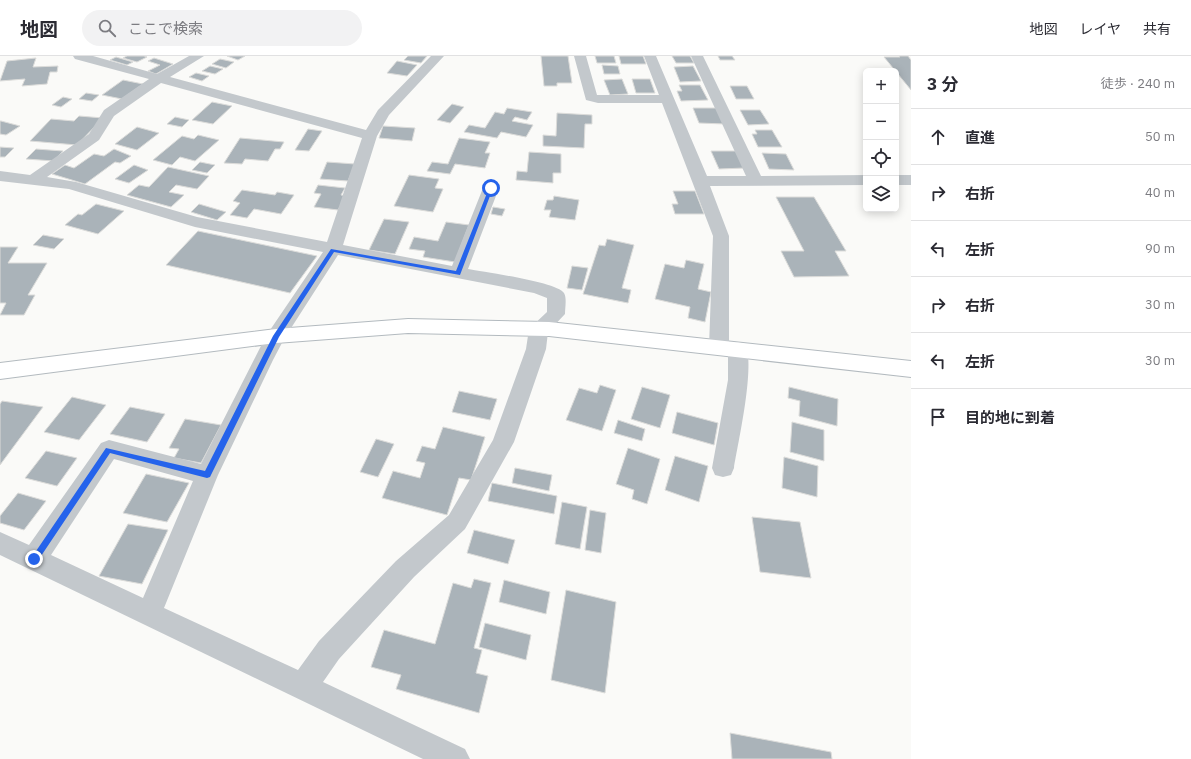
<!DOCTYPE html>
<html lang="ja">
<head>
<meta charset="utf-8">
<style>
	:root { --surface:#fff; --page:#f2f2f3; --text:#2b2b33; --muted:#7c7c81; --line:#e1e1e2 }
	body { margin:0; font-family:"IBM Plex Sans","Noto Sans JP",sans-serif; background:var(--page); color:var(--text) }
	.controls { position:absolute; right:12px; top:12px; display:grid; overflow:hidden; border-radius:6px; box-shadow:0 2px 10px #0003 }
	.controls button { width:36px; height:36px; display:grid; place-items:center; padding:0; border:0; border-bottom:1px solid var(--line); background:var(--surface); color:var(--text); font:20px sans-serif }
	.stop { position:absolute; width:12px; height:12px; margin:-9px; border:3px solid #2563eb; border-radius:50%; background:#fff }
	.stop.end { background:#2563eb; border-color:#fff; box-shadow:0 1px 4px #0008 }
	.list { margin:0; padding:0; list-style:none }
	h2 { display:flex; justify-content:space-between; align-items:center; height:52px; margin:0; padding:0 16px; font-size:17px }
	h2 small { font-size:13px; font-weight:400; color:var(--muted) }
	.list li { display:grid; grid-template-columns:26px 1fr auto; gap:12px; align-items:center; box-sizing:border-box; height:56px; padding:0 16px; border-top:1px solid var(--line) }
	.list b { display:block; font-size:15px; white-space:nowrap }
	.list em { font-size:13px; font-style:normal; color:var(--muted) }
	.icon { flex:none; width:22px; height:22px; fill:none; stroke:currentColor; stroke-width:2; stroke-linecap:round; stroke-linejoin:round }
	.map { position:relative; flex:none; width:911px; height:703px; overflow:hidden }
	header { display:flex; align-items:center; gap:24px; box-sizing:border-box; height:56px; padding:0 20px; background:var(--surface); border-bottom:1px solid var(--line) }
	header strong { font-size:19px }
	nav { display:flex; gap:22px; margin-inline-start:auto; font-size:14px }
	.search { width:280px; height:36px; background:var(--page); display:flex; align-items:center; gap:10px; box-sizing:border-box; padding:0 14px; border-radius:22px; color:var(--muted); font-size:15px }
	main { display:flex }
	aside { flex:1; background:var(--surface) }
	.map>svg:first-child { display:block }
	.building { fill:#aab3b9; stroke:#dcdcda }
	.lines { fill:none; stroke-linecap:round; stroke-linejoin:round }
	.secondary-casing { stroke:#b3babf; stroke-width:2 }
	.street { fill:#c3c8cc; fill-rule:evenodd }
	.secondary { fill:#fff; fill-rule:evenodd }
	.route { fill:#2563eb }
</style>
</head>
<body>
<header>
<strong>地図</strong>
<div class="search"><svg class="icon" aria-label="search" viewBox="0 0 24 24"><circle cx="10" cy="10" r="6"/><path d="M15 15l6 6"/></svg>ここで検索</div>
<nav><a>地図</a><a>レイヤ</a><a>共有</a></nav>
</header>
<main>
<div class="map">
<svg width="911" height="703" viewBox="0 0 911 703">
	<rect width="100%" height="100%" fill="#fafaf8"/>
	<g class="building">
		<path d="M127,0H144L147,1L137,6L123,2Z"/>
		<path d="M227,0H245L238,4Z"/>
		<path d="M408,0H427L421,7L404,4Z"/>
		<path d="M541,0H568L572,27H557V30H544Z"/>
		<path d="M595,0H614L616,7H597Z"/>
		<path d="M619,0H643L646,8H621Z"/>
		<path d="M672,0H690L694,7H676Z"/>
		<path d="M718,0H732L735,4H720Z"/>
		<path d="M899,0H908L911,4V34L884,1H900Z"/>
		<path d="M116,1L133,6L127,9L110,4Z"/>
		<path d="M36,2L33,11L58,10L57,16H50L47,28L22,30L25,23L0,25L7,5Z"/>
		<path d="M154,2L173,8L156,18L148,15L160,9L148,5Z"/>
		<path d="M220,3L234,6L226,12L212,8Z"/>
		<path d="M397,5L417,9L407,20L387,17Z"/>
		<path d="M602,9L618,10L620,18H604Z"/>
		<path d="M210,10L223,13L215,18L202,15Z"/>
		<path d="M693,10L701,25L680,26L674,11Z"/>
		<path d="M196,17L209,20L202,25L189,21Z"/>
		<path d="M622,23L628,38L610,39L604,24Z"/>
		<path d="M632,23H650L655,37H636Z"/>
		<path d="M123,24L143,28L122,43L102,39Z"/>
		<path d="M679,29H700L708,44L681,45L677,35H682Z"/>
		<path d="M730,30H747L754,43H736Z"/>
		<path d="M86,37L99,39L92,45L79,43Z"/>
		<path d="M63,41L72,43L61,51L52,49Z"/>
		<path d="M212,46L232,50L213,68L192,64Z"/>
		<path d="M452,48L464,51L450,67L437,64Z"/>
		<path d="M507,52L532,56L527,64L515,61L512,65L533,69L526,81L501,76L497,82L464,76L469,69L485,72L495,56L504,58Z"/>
		<path d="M693,52H718L725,68L699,67Z"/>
		<path d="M740,54H760L769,68L748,69Z"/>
		<path d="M557,57L592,59V68H585L584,92L543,90V79L556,80Z"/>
		<path d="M79,60L103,62L77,89L30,85L51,63L74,65Z"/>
		<path d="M175,61L189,64L182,71L167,68Z"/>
		<path d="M0,65H1L20,70L6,79L0,78Z"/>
		<path d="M383,70L415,72L412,85L379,82Z"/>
		<path d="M137,71L159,77L137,94L115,88Z"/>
		<path d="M308,73L322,75L309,95L295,94Z"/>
		<path d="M755,74H772L782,91H758L752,78H757Z"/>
		<path d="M198,79L219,84L195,105L180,101L172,109L153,104L182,80L194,83Z"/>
		<path d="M240,82L284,86L280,93H275L268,105L245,103L242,108L224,107Z"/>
		<path d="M459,82L490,86L485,97H490L485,112L455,108L450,118L427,115L432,106L448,108Z"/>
		<path d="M0,91L14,92L5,101H0Z"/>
		<path d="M36,93L63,95L54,105L26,103Z"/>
		<path d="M114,93L131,100L120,107L115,106L85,128L52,118L65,109L74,112L94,98L104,100Z"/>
		<path d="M711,95H736L745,112L719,113Z"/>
		<path d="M529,96L561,98V117H553V127L516,124L517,115L527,116Z"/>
		<path d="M762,97L786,98L794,114L769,113Z"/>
		<path d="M200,106L215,109L207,117L192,114Z"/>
		<path d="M327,106L355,108L348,125L320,123Z"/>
		<path d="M134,109L148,114L129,127L115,123Z"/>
		<path d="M168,111L209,120L197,133L176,129L169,136L184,139L171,151L127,139L139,129L149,131Z"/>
		<path d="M409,119L439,123L435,132L443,133L433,156L394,150Z"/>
		<path d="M318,129L345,132L341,139L346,140L338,154L314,151L321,138L314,137Z"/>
		<path d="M242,134L275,139L277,136L294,139L281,158L254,153L247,162L230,159L240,147L233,145Z"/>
		<path d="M673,135H695L704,158H675L672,148H678Z"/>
		<path d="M554,140L579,144L575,164L549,161L551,154H544L547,144H553Z"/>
		<path d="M776,141H814L846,195H835L849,220L794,221L781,195H804Z"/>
		<path d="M96,148L124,155L98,178L65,169L78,158L82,159Z"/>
		<path d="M199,148L226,156L217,164L191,156Z"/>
		<path d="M493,151L505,153L502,160L491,158Z"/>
		<path d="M384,163L409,166L395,198L369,194Z"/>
		<path d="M446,166L469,169L455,206L423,201L425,195L409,193L414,181L438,185Z"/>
		<path d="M198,175L317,200L290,237L166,209Z"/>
		<path d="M43,179L64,183L54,193L33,189Z"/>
		<path d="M607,183L634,189L622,232L631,234L628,247L583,238L599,189L605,190Z"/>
		<path d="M0,191H18L8,207H47L28,239H35L24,259H0L6,247H0Z"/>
		<path d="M686,204L704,208L698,233L711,236L705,266L688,262L690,251L655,243L665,208L684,212Z"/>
		<path d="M572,210L588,212L582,234L567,232Z"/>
		<path d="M600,329L616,334L602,375L566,364L579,332L597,337Z"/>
		<path d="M642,331L670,339L660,372L631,363Z"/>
		<path d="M789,331L838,343L837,370L799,360L800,345L788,342Z"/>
		<path d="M459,335L497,343L490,364L452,356Z"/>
		<path d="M72,341L106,349L79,384L44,376Z"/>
		<path d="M2,345L43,351L0,409V348Z"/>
		<path d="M130,351L165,358L147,386L110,378Z"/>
		<path d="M677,356L718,367L714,389L672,377Z"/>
		<path d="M185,363L221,369L201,407L174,402L179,393L169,392Z"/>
		<path d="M618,364L645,373L642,385L614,377Z"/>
		<path d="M792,366L824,374V405L790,396Z"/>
		<path d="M443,371L485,381L471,424L459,422L447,459L382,442L393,415L420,422L425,407L416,405L422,390L435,393Z"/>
		<path d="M376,383L394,388L378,421L360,416Z"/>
		<path d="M628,392L660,403L647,448L632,443L634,434L616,428Z"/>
		<path d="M46,395L77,402L57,430L25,422Z"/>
		<path d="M675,400L708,410L699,446L665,434Z"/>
		<path d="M784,401L818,410L817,441L782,432Z"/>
		<path d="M515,412L552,419L549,435L512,427Z"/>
		<path d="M146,418L189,427L167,466L123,457Z"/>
		<path d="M492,427L557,440L554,458L488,445Z"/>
		<path d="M18,437L46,445L24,474L0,467V460Z"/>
		<path d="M562,446L587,451L580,493L555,488Z"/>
		<path d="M590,454L606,457L601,497L585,494Z"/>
		<path d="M752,461L800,466L811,522L760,516Z"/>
		<path d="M128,468L168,474L142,528L99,520Z"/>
		<path d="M474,474L515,484L508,508L467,497Z"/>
		<path d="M474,523L491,527L474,592L482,594L476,617L488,620L479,657L396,633L401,619L371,611L384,574L435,588L453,527L471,532Z"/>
		<path d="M504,524L550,536L546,558L499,546Z"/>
		<path d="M566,534L616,546L605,637L551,624Z"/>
		<path d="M485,567L531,579L526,604L479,591Z"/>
		<path d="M730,677L831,696L832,703H732Z"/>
	</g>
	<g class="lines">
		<g class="secondary-casing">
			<path id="secondary" d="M408,263L549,266L911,305V321L549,280L408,277L276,287L0,323V307L276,273Z"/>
		</g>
		<g class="street">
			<path d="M73,0H93L157,18L189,0H204L170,21L366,74L378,54L431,0H444L389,59L377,80L343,189L452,210L483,132L485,129H497L499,132L468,213C484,216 557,226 564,237C567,242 565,252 565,258L548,276L546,293L514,386L465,473L414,521L339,603L323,626L465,693L470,703H423L0,499V476L29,489L101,387L109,384L201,408L266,280L323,196L195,171L69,133L0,125V115L30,119L89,78L104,54L149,23L75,3ZM161,27L362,82L327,186L197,161L76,126L47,121L99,84L114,60ZM338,199L534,237L547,242V256L529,273L526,293L493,384L449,459L396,505L319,585L298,614L164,552L218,419L273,304L284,283ZM114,403L193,425L143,542L51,499Z"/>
			<path d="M574,0H586L597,39H659L644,0H656L707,120H746L691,0H703L761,120L866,119V129L710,130L729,180V291L726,296L719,298L712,296L709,291L713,180L662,47H598L586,44Z"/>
			<rect x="896" y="119" width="15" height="10"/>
			<path d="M738,286L745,288C756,308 738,387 734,412L731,419L723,421L715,419L712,412L728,324V293L731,288Z"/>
		</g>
		<use href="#secondary" class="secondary"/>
	</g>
	<path class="route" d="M491,131L493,132L460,219L334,196L279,281L210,421L207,422L110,397L37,506H32V501L106,392L205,415L273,280L331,193L456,215L489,132Z"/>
</svg>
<div class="controls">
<button>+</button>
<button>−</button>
<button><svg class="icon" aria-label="locate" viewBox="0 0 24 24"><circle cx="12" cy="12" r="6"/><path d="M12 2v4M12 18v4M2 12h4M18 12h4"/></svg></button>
<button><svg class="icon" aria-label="layers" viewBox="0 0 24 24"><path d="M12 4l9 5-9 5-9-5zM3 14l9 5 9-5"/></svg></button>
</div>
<div class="stop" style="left:491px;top:132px"></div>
<div class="stop end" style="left:34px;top:503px"></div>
</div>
<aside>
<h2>3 分<small>徒歩 · 240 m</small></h2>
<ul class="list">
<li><svg class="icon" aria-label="ahead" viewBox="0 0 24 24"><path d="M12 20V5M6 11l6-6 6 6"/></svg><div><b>直進</b></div><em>50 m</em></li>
<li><svg class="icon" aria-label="right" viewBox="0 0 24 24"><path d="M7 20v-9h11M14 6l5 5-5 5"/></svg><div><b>右折</b></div><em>40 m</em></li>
<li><svg class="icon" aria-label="left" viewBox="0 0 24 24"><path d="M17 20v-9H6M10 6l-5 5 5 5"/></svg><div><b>左折</b></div><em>90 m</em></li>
<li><svg class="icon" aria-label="right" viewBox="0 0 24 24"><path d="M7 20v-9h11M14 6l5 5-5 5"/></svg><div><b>右折</b></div><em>30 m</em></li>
<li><svg class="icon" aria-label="left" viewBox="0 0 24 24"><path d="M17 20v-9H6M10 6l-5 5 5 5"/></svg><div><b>左折</b></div><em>30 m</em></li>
<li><svg class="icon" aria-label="arrive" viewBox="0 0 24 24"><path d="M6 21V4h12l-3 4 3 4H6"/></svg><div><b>目的地に到着</b></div></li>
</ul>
</aside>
</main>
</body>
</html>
